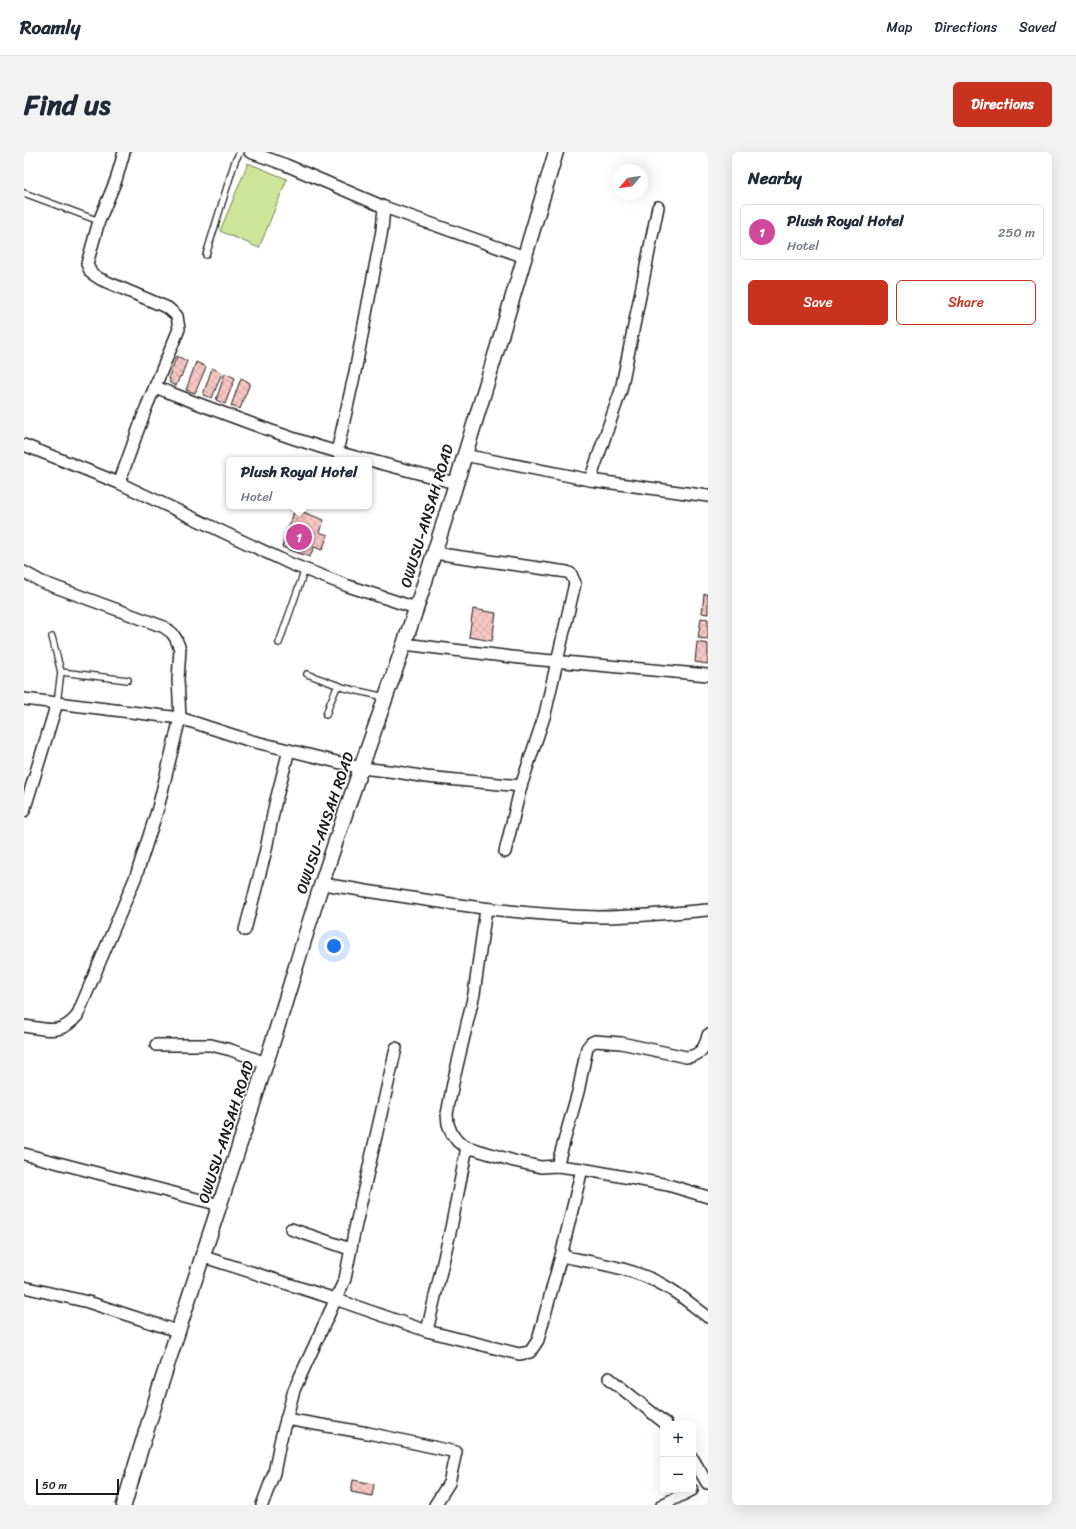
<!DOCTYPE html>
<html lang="en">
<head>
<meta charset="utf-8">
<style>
	:root { --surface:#fff; --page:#f2f2f3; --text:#1f2937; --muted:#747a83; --line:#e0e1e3; --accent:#c8321e }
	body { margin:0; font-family:Sriracha,sans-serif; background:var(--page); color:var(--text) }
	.controls { position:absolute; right:12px; bottom:12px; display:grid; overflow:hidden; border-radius:6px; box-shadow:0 4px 16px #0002 }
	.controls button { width:36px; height:36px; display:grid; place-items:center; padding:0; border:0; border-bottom:1px solid var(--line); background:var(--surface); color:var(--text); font:20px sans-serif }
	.compass { position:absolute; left:588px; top:12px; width:36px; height:36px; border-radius:50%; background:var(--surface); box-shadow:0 4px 16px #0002; rotate:241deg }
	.scale { position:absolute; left:12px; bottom:10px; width:83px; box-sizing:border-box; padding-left:4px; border:2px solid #1c1c1c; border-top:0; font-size:11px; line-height:14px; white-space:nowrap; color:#1c1c1c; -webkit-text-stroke:3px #fff; paint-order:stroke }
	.you { position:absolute; left:310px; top:794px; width:14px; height:14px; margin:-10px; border:3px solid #fff; border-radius:50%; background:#1a73e8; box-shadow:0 0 0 6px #1a73e833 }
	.badge { display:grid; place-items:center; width:26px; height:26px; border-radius:50%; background:var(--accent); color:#fff; font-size:13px; font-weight:700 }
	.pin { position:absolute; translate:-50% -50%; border:2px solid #fff; box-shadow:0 1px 4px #0006 }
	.popup { position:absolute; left:202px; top:305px; width:146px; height:52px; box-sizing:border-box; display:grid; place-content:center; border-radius:6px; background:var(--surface); filter:drop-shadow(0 1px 3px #0005); font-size:13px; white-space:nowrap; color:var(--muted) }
	.popup b { font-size:15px; color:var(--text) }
	.popup::after { content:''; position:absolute; left:50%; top:100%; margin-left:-8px; border:8px solid transparent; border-top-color:var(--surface) }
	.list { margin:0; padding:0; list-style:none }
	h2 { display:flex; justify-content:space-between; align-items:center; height:52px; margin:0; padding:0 16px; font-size:17px }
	h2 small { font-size:13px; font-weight:400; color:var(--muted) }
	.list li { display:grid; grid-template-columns:26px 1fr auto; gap:12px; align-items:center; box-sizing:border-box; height:56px; margin:0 8px 8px; padding:0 8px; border:1px solid var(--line); border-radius:6px }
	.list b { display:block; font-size:15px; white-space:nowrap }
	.list p { margin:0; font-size:13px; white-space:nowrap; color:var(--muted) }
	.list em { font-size:13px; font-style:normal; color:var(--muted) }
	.actions { display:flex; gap:8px; padding:12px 16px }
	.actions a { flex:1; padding:9px 0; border:1px solid var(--accent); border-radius:6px; text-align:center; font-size:14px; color:var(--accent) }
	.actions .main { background:var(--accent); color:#fff }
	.map { position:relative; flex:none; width:684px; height:1353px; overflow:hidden; border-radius:6px }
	header { display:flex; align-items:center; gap:24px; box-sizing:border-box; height:56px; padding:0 20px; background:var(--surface); border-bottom:1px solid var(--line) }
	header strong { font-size:19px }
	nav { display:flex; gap:22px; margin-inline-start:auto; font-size:14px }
	.intro { display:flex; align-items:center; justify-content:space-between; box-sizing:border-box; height:96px; padding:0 24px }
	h1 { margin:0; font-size:28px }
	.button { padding:10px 18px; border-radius:6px; background:var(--accent); color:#fff; font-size:14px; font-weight:700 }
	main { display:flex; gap:24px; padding:0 24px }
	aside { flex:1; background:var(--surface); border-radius:6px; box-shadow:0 4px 16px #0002 }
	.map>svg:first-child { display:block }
	.garden { fill:#cee499; stroke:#75805a }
	.building { fill:url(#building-cross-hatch); stroke:#1c1c1c }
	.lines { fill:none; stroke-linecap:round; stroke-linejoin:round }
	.service-casing { stroke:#1c1c1c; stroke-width:8 }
	.minor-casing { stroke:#1c1c1c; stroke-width:14 }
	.tertiary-casing { stroke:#1c1c1c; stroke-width:17 }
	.service { stroke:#fff; stroke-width:5.5 }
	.minor { stroke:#fff; stroke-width:11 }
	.tertiary { stroke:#fff; stroke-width:14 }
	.labels { text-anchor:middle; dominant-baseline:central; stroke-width:3; stroke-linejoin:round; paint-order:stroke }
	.street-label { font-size:15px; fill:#1c1c1c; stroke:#fff }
</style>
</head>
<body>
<header>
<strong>Roamly</strong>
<nav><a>Map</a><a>Directions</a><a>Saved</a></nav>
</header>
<div class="intro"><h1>Find us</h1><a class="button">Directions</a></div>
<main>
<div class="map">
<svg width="684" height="1353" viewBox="0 0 684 1353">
	<defs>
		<pattern id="building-cross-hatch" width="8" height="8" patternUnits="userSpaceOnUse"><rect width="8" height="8" fill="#f8c7c3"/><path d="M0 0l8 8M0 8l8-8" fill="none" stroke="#d4aaa7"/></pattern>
	</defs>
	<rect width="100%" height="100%" fill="#fff"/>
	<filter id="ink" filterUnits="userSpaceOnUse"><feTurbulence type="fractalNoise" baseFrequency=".025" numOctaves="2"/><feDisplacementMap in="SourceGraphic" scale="8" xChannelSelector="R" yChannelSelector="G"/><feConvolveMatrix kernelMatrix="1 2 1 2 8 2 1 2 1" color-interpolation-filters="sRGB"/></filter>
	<g filter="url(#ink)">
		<path class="garden" d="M224,11L263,27L235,96L196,79Z"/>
		<g class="building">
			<path d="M153,204L163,209L157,225L156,224L152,234L146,231L145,224Z"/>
			<path d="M172,210L182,215L171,241L162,238Z"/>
			<path d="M188,216L198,221L188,246L179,243Z"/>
			<path d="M201,221L211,226L201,252L192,248Z"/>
			<path d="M217,226L226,231L216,257L207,254Z"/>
			<path d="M271,357L300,368L295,380L304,383L298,398L290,395L286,405L258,395Z"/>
			<path d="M680,442H684V462L678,461Z"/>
			<path d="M449,457L472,461L468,489L445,485Z"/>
			<path d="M677,466L684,467V487L674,486Z"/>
			<path d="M673,490L684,492V512L671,510Z"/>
			<path d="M329,1328L350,1332L348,1344L327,1340Z"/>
		</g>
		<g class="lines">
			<g class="service-casing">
				<g id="service">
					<path d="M0,41L75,69"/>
					<path d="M182,103L211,9L216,0"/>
					<path d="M28,485L37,520L33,551"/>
					<path d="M255,491L281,417"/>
					<path d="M37,520L104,528"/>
					<path d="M283,522L321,536L361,545"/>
					<path d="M302,563L306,551L314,533"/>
				</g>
			</g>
			<g class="minor-casing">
				<g id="minor">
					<path d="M226,0L262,13L360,55L501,105"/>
					<path d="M131,235C201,262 271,290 343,308"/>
					<path d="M0,293L95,331L267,412L324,434L392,456"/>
					<path d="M313,300L331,220L358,78L360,55"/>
					<path d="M440,303L566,328L684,344"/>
					<path d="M345,308L431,331"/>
					<path d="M566,328L597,238L634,55"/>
					<path d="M95,331L122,256L155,177L153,164L144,156L76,127L67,121L63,112L75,69L92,28L100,0"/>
					<path d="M0,420L18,430L140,475L148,481L152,487L156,497L154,527L156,566L134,656L112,724L53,864C36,884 23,877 0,874"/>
					<path d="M380,492L496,506L684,523"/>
					<path d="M0,547L156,566L224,588L337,616L373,620L402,625L497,634L521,562L551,431L547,422L543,420L410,401"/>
					<path d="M0,659L33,551"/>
					<path d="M481,700L497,634"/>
					<path d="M298,732C390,746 482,763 575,765C611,765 648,761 684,758"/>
					<path d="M462,757L450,842L429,931L423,962L424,972L428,982L434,990L443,995L490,1009L517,1015L533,1014L558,1017L644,1033L684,1045"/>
					<path d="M221,778L241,702L251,652L265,598"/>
					<path d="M132,893H187L207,898L242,911"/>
					<path d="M0,1002L196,1053"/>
					<path d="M533,1014L554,940L563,896L567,891L571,889L597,891L662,905C676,904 681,896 684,883"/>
					<path d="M267,1077L326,1097"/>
					<path d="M177,1104L311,1147L403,1179L495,1202L506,1200L514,1188L537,1104L558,1017"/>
					<path d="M537,1104C572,1111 610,1116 641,1134C656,1142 670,1155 684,1165"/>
					<path d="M0,1135L64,1150L153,1179"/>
					<path d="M403,1179L427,1076L443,995"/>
					<path d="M585,1226L642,1272"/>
					<path d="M262,1267L344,1281L432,1300L425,1331L411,1353"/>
					<path d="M669,1307L683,1331"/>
					<path d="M238,1353L250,1321L256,1290L270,1238L321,1127L330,1081L372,896"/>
					<path d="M638,1353L668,1338"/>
				</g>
			</g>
			<g class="tertiary-casing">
				<path id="tertiary" d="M100,1353C143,1204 195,1059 242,911C261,852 278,793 297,734C327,641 361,550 392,457C442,306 486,153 532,0"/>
			</g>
			<use href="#service" class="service"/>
			<use href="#minor" class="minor"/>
			<use href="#tertiary" class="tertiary"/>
		</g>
	</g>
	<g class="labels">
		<g class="street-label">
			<text transform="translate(403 364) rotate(-73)">OWUSU-ANSAH ROAD</text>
			<text transform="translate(301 671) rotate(-71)">OWUSU-ANSAH ROAD</text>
			<text transform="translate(202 980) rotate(-72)">OWUSU-ANSAH ROAD</text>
		</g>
	</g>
</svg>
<div class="controls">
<button>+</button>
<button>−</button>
</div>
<svg class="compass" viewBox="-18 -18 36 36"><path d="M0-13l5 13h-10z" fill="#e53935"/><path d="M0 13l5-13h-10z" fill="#747a83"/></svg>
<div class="scale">50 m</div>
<div class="you"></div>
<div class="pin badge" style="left:275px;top:385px;background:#d1479c">1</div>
<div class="popup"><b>Plush Royal Hotel</b>Hotel</div>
</div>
<aside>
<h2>Nearby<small></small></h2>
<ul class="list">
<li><span class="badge" style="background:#d1479c">1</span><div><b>Plush Royal Hotel</b><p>Hotel</p></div><em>250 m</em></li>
</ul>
<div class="actions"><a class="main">Save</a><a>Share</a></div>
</aside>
</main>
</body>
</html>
